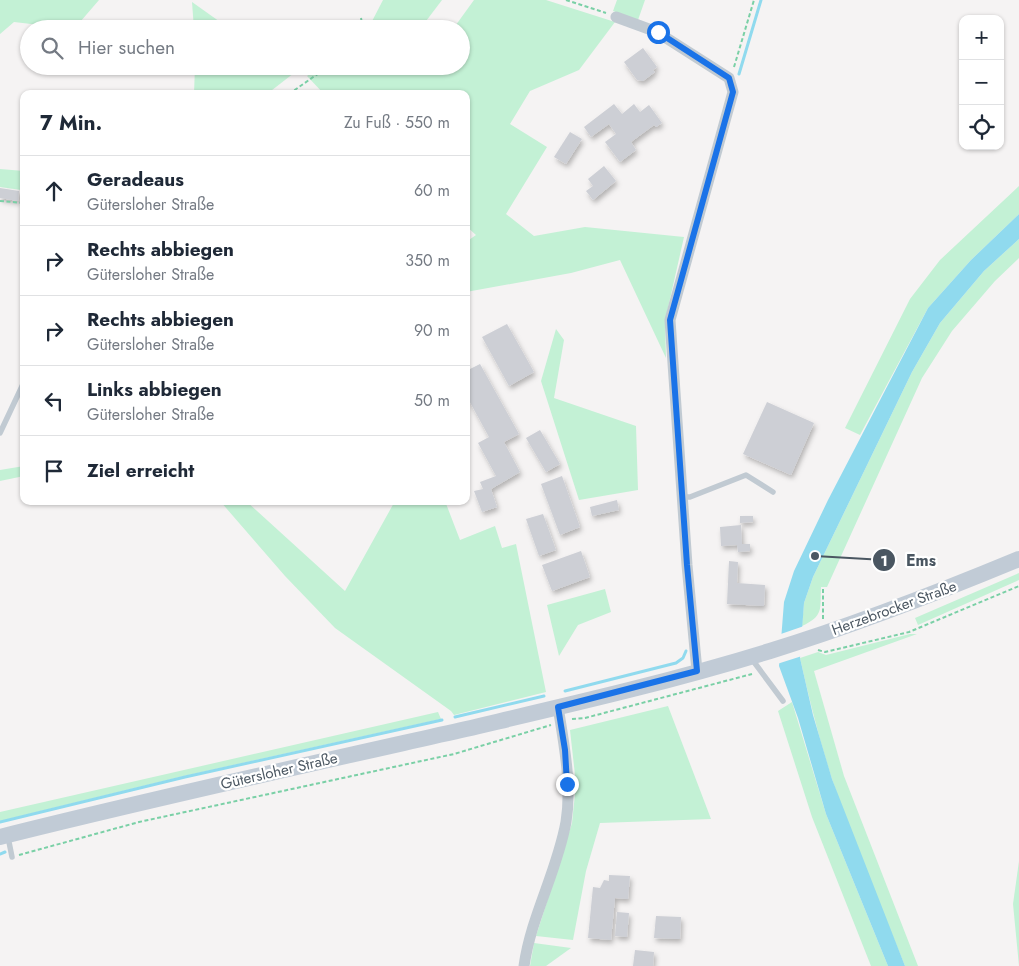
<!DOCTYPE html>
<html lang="de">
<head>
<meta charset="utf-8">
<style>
	:root { --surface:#fff; --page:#f2f2f3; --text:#1f2937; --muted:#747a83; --line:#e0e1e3 }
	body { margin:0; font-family:Jost,sans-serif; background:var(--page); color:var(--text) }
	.controls { position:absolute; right:15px; top:15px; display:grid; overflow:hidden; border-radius:10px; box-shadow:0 1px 4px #0004 }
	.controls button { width:45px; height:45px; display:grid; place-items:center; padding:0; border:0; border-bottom:1px solid var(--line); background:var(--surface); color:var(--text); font:25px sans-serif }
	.stop { position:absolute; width:15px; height:15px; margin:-11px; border:4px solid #1a73e8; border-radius:50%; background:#fff }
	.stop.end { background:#1a73e8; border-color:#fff; box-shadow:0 1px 5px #0008 }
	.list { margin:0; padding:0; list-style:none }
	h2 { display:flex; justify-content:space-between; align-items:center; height:65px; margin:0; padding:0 20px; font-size:21px }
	h2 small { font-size:16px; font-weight:400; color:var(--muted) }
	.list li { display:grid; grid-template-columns:32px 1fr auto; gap:15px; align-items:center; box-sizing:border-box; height:70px; padding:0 20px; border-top:1px solid var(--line) }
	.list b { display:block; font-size:19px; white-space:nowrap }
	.list p { margin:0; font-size:16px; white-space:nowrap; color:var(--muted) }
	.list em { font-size:16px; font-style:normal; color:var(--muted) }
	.icon { flex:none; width:28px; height:28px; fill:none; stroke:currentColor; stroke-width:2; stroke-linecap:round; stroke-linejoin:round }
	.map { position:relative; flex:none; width:1019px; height:966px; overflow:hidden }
	.search { position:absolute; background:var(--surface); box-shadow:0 1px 4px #0004; left:20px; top:20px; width:450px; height:55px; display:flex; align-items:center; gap:12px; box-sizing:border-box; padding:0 18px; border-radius:28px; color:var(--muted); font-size:19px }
	.panel { position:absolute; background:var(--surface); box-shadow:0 1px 4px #0004; left:20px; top:90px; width:450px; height:415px; border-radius:10px }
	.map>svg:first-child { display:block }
	.green { fill:#c3f1d5 }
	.water { fill:#90daee }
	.pier { fill:#f5f3f3 }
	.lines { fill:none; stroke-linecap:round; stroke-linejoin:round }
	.stream { stroke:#90daee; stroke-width:3 }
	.building { fill:#cdcfd5; filter:url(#shadow) }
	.path { stroke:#7ad0a6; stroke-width:2; stroke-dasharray:4 2.5; stroke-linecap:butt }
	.lane { stroke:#c1cad2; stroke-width:5.5 }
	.street { stroke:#c1cad2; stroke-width:11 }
	.secondary { stroke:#c1cbd6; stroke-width:16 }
	.route { stroke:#1a73e8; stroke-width:6 }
	.labels { text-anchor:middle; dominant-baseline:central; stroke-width:4.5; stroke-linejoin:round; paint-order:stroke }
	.street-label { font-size:15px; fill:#4a5661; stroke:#fff }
	.leader { fill:none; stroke:#4a5661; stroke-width:2 }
	.callout-dot { fill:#4a5661; stroke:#fff; stroke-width:2 }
	.mark-label { font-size:15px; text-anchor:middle; font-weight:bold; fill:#fff }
	.callout-label { font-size:16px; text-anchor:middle; font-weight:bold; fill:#4a5661; stroke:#fff; stroke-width:4.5; stroke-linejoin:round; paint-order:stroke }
</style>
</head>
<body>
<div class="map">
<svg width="1019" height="966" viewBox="0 0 1019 966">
	<defs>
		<filter id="shadow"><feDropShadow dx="2" dy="3.5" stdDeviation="2.5" flood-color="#0004"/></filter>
	</defs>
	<rect width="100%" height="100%" fill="#f5f3f3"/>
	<g class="green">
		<path d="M0,0H99L74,29L14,22L0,34Z"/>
		<path d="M383,0H442L420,29H368Z"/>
		<path d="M474,0H546L615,22L579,70L530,91L510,124L547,147L506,214L534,236L585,227L684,237L665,321L666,358L620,260L571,273L466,292V242L476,235L466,226V94H324L307,76L320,66H415L423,71L426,66H461V29H453Z"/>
		<path d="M617,0H645L638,20L613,11Z"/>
		<path d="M192,2L230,29H194Z"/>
		<path d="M195,66H284L294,73L267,94H194Z"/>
		<path d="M0,169L24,171V199L20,198L21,190L0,187Z"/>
		<path d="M1019,186V214L971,260L928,308L860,435L845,428L910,299L940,260Z"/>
		<path d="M1019,239V258L995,281L952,331L922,378L827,587H821C820,609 824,616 802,626L804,603L813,577L912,372L940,323L984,271Z"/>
		<path d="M556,329L564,340L554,398L636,426L638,490L579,500L541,381Z"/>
		<path d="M24,466V476L0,481V470Z"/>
		<path d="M220,501H246L345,591L395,501H445L460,540L495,526L502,548L516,544L546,692L454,715L451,711L335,628L285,576Z"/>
		<path d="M1019,573V580L918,625L915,618Z"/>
		<path d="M605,589L611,612L578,625L559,656L547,605Z"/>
		<path d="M910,634H917L814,671L844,776L918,966H905C880,904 853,842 832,779C819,739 809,698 800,658L818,652L826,655Z"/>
		<path d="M792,702L826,814L888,966H871L812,817L778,711Z"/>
		<path d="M668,706L711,819L600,823L586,871L573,940L536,936L572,823L576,784L570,730Z"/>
		<path d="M438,712L441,719L184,776L0,821V812Z"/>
		<path d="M1019,861V966L1013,904Z"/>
		<path d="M534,943L571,948L546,966H530Z"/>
	</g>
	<path class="water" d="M1019,214V239L984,271L940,323L912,372L813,577L804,603L800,658L813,715L832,779L905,966H888L826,814L798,718L779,666L784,602L794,571L828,500L928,308L971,260Z"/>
	<path class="pier" d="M804,626L802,656L777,664L778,635Z"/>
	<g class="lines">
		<g class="stream">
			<path d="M739,74L761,0"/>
			<path d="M565,691L676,663L683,658L686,651"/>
			<path d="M455,717L544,696"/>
			<path d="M0,822L185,777L442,720"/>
			<path d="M0,854L5,852"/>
		</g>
	</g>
	<g class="building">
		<path d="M643,48L657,67L653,70L655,72L643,81L637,80L624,62Z"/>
		<path d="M614,104L622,114L634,104L640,112L649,105L662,123L656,127L654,125L631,142L636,150L620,162L605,142L616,134L609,124L591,137L584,127Z"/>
		<path d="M570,132L582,139L566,164L554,157Z"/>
		<path d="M604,166L616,181L593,200L586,191L593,186L588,179Z"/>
		<path d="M0,188L19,191L18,201L0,198Z"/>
		<path d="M507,324L534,372L509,386L482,337Z"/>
		<path d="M480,364L519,434L504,442L520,472L491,489L497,507L482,512L474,491L483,489L480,482L496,476L478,443L489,437L466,395V371Z"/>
		<path d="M767,402L814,423L791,475L743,454Z"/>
		<path d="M540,430L560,464L546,472L526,438Z"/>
		<path d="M562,476L580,527L560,535L541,484Z"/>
		<path d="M617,500L619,510L592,516L590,507Z"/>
		<path d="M543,514L556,550L539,556L526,519Z"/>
		<path d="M740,516H753V522L740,523Z"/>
		<path d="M741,525L742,544H750V551L738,552L737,545L721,546L720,527Z"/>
		<path d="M581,551L590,577L552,591L542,565Z"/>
		<path d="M729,561L738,562L737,583L765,585L764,606L727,604Z"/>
		<path d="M609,875L630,876L628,899L615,898L611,940L588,938L593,887L600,888L604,880L609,881Z"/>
		<path d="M617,912L629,913L627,937L615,936Z"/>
		<path d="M656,916L681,917L680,939L654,938Z"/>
		<path d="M635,950L654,952L653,966H633Z"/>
	</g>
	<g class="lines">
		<g class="path">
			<path d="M566,0L606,13"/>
			<path d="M361,18L363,29"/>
			<path d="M734,67L754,0"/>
			<path d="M289,94L329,66"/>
			<path d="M0,201L24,203"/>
			<path d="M823,619V589"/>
			<path d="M818,650L825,652L909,632L1019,586"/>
			<path d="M572,719L585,718L752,674"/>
			<path d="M19,855L139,822L454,754L551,725"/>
		</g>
		<g class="lane">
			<path d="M0,433L24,382"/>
			<path d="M683,497H690L746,475L773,492"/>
			<path d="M751,658L783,701"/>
			<path d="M8,837L12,857"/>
		</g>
		<g class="street">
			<path d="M616,17L657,32L729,78L733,92L670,320L687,565L697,671"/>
			<path d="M524,966C531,916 557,872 566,822C572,785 564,744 558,707"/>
		</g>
		<path class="secondary" d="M0,837C155,798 310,764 466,729C568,705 670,682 770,651C855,625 937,593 1019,559"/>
	</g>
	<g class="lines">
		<path class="route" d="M567,784L565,750L558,707L697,671L687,565L670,320L733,92L729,78L658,32"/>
	</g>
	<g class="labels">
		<g class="street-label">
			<text transform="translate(894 608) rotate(-20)">Herzebrocker Straße</text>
			<text transform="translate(279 771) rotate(-13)">Gütersloher Straße</text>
		</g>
	</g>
	<path class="leader" d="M815 556L884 560"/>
	<g class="callout-dot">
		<circle cx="815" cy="556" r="5"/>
		<circle cx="884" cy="560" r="12"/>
	</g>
	<g class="mark-label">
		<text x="884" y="566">1</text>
	</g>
	<g class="callout-label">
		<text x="921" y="566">Ems</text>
	</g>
</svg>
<div class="controls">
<button>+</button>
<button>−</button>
<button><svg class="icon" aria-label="locate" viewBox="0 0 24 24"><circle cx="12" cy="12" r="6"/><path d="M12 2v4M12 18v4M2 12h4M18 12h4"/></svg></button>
</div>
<div class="stop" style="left:658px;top:32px"></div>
<div class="stop end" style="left:567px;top:784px"></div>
<div class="search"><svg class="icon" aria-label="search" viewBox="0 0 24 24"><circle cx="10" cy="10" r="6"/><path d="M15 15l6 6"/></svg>Hier suchen</div>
<section class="panel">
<h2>7 Min.<small>Zu Fuß · 550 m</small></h2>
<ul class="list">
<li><svg class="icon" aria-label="ahead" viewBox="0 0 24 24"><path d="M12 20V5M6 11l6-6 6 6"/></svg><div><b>Geradeaus</b><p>Gütersloher Straße</p></div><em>60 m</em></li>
<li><svg class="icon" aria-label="right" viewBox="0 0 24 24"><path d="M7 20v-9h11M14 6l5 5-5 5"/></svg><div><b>Rechts abbiegen</b><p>Gütersloher Straße</p></div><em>350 m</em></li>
<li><svg class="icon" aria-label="right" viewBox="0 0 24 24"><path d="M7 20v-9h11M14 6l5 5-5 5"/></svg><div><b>Rechts abbiegen</b><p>Gütersloher Straße</p></div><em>90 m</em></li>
<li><svg class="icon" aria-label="left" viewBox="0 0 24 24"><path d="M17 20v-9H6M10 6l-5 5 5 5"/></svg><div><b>Links abbiegen</b><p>Gütersloher Straße</p></div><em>50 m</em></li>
<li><svg class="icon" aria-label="arrive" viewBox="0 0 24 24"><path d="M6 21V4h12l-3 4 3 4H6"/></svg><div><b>Ziel erreicht</b></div></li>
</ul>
</section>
</div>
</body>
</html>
